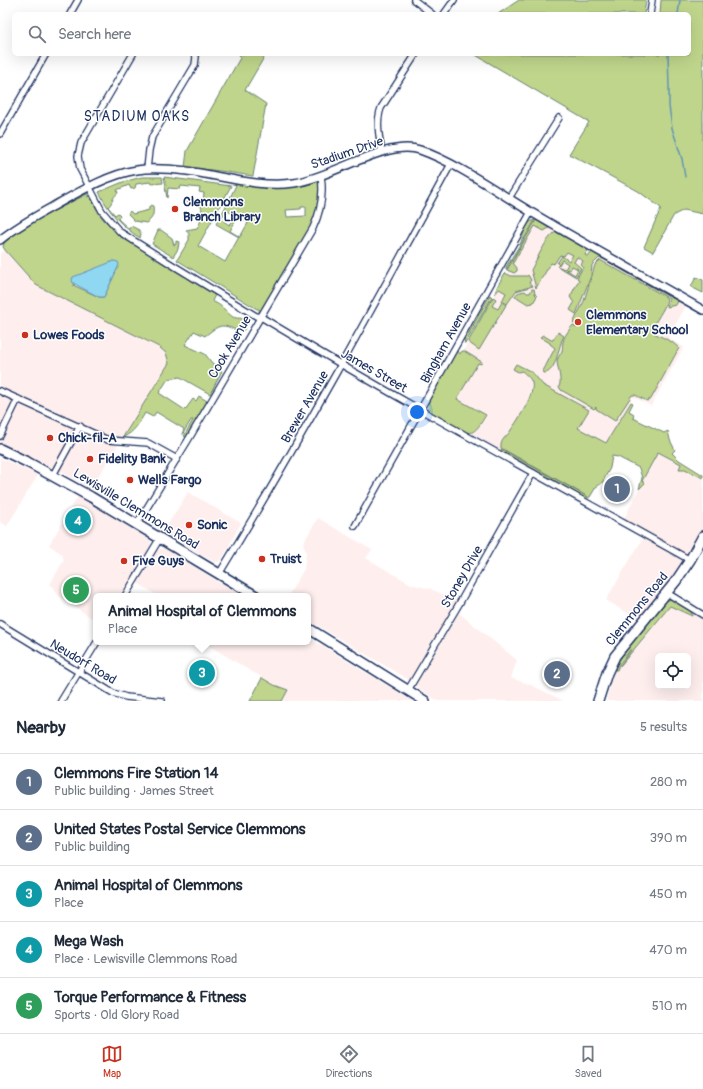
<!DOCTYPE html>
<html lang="en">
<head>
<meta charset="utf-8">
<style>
	:root { --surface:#fff; --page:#f2f2f3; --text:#1f2937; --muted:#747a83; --line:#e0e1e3; --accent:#c8321e }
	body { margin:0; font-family:Pangolin,sans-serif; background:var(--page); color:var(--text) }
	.controls { position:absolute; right:12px; bottom:12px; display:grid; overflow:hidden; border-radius:6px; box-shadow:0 4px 16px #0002 }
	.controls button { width:36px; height:36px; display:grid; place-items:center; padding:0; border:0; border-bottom:1px solid var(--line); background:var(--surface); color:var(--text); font:20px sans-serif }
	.you { position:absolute; left:417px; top:412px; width:14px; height:14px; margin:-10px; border:3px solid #fff; border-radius:50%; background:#1a73e8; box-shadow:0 0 0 6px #1a73e833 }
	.badge { display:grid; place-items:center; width:26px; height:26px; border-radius:50%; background:var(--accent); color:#fff; font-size:13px; font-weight:700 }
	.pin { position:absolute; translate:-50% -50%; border:2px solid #fff; box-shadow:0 1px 4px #0006 }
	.popup { position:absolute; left:93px; top:593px; width:218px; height:52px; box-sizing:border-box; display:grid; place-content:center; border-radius:6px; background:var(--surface); filter:drop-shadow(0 1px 3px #0005); font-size:13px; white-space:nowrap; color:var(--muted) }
	.popup b { font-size:15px; color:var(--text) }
	.popup::after { content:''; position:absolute; left:50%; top:100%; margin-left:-8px; border:8px solid transparent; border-top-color:var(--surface) }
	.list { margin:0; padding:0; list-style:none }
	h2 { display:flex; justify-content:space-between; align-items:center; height:52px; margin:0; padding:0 16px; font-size:17px }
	h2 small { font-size:13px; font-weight:400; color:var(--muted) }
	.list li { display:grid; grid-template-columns:26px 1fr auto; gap:12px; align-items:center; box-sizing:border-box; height:56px; padding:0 16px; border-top:1px solid var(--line) }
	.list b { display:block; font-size:15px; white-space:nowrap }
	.list p { margin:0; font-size:13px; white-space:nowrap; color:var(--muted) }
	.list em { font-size:13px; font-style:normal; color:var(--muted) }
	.icon { flex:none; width:22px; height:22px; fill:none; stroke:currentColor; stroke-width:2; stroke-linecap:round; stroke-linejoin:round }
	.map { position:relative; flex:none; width:703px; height:701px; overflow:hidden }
	.search { position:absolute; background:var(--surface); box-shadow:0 4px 16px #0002; left:12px; right:12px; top:12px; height:44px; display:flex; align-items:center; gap:10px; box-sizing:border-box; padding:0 14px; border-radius:6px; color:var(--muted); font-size:15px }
	.sheet { height:332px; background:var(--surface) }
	nav { display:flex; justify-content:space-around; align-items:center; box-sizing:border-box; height:56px; border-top:1px solid var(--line); background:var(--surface); font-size:11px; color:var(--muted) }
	nav a { display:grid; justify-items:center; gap:2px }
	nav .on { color:var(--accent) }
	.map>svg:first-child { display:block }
	.built { fill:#feefee; fill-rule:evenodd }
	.green { fill:#bfd58b; stroke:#6d8274; fill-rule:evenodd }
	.water { fill:#90d7f2; stroke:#6194b7 }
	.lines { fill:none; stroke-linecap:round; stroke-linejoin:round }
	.stream { stroke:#6194b7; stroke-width:1.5 }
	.minor-casing { stroke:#1b2f5e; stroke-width:8 }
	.tertiary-casing { stroke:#1b2f5e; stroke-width:10 }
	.primary-casing { stroke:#1b2f5e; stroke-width:12 }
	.minor { stroke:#fff; stroke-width:5.5 }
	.tertiary { stroke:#fff; stroke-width:7 }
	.primary { stroke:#fff; stroke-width:9 }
	.poi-dot { fill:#c8321e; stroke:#fff; stroke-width:1.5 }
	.labels { text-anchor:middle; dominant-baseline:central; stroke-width:3; stroke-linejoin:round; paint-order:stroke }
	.street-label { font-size:13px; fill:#1b2f5e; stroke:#fff }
	.poi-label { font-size:13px; font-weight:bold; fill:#1b2f5e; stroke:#fff; text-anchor:start }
	.neighbourhood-label { font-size:14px; letter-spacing:1px; fill:#1b2f5e; stroke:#fff }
</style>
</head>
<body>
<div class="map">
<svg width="703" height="701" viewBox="0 0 703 701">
	<rect width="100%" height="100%" fill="#fff"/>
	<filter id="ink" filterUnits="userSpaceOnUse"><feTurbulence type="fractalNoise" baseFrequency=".025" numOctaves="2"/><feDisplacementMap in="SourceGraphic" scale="8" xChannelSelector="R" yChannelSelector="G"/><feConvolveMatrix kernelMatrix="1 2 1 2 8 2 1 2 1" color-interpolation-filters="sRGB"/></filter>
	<g filter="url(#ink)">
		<g class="built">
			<path d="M536,221L686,306L668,338L684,347L651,406L633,397L606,443L578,428L588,411L543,385L505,453L469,432L454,401L462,353Z"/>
			<path d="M5,250L36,285L159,347L166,353L169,363L91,488L62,472L0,443V254Z"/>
			<path d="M658,450L703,476V528L691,551L669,586L640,621L606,600L643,538L621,525Z"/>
			<path d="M0,458L38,475L7,526L0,522Z"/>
			<path d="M188,492L241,523L222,559L218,562H214L163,532Z"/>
			<path d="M78,496L150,540L151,542L150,548L121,596H96V621L59,596L50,584L64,560L62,554L49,545Z"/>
			<path d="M318,518L372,550L366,558L411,584L431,589L458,601L412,676L409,680L308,620V596H288L304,569L306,552L303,543Z"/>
			<path d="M164,548L242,596H158L136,582L154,553L158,550Z"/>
			<path d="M670,598L703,617V701H606L615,666L623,653ZM658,656H688V686H658Z"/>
			<path d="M459,613L517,660L511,678L529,684L564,701H438L418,688L416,684L417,682Z"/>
			<path d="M308,637L362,670L413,701H282L288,690L274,685L203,642H308Z"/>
		</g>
		<g class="green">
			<path d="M519,0H646L644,14H498Z"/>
			<path d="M661,0H703V214L684,210L674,215L653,252L644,247L661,208L638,191L569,154L589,122L474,54H689V14H660Z"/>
			<path d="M239,54H266L245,90L266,104L253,176L220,171L185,167L187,151L240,58Z"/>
			<path d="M142,177H162L163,183L151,184L150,182L136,184L135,188L131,189L129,185L117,190L118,193C112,197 113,203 108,207L115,215L118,213L120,215L118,219L129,229L131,226L139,230L141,234L140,238C121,226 109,212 99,192L123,182Z"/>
			<path d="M164,177L231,186L198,246L225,262L239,237L216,224L226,206L237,183L304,184L320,181L319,206L314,221L262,310L259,312V309H257L177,260L189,240V234L186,230L197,228C201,223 203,212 201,206L196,203L186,202V201L203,203L204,193L199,192L200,188L181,186L180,189L168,188L167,198L165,187L166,186ZM301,207H306V216L287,217L286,210L301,209ZM226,210L231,213L233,211L246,219L245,221L248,223L240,237L230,231L235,222L233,221L229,225L221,219Z"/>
			<path d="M87,194L89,195L87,197L90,196L96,208L103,219L121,236L215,295L212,301C216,303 220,305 223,308C233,317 231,319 246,318L248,323L243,331C235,332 227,323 218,327C213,329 209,333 205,336L194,331L185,345L205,354L212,363L222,371L210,394L180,377L168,379L159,393L185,410L193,399L196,401L199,396L207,401L186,437L184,436L193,420H191L182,435V434L184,429L156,412L153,417L145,413C139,423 134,433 123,437L169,363L166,353L159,347L36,285L5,250L3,247L4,243L23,227ZM114,261L118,267L104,297H99L73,285L98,269Z"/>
			<path d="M151,205L153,206C154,214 153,219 146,223L135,221L128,214L130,211L133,214L149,210V207Z"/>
			<path d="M534,220H535L506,270V267C509,261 521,245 522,239C524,232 525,223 534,220Z"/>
			<path d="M536,220L549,228L544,231L535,226L513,263L517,268V271L514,273L507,270Z"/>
			<path d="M158,230H161L172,238L174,245L176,244V241L179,242L178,249L173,257L152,244Z"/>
			<path d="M556,232L588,250L585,255L588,257L592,252L678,301L676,305L667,307L669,299L667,296L603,259L599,258L592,265L591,276L576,314L570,310L574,303L570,297L579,280L577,278L583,267L581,265L583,261L577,257L574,262L581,268L576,277L566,271L567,270L575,275L578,269L572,266L570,270L567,269L565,271L557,266L565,269L568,264L562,260L559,265L557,263L562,256L569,261L573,255L567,252L564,256L560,255L554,264L551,263L536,288L531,270C536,261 547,236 556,232Z"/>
			<path d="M600,260L666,297L667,300C664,311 655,320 652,331L654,333L672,342L679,348L651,399L647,401L635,395H632L615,421L596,409V407L594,409L561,390L559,387C562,380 558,370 557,362C557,358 560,355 562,351C563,348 562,345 563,342C564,336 569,330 573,325L576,327L577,325L573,323L584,301L595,265Z"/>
			<path d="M505,273L511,276H527L528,275L531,280L529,283L533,286L516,291L507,304L502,301L506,293L499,289L495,294L497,287Z"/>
			<path d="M696,277L703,280V293L691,287Z"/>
			<path d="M532,289H534L535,294L537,296L533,303L528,304L515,296C517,292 521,292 525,291L527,293H530Z"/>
			<path d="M490,295L492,297L465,344L464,339L467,336Z"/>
			<path d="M493,297L496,299L492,306L498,309L502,302L506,305L479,350L468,342Z"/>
			<path d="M558,332L564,336C558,345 557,373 544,373L543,371L555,348L550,344V343L540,337L543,335L551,340H553Z"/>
			<path d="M458,351L460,354L462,351H464L482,362L481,364L478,363L457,399L486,415C480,424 476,435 464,433L430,413L428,410L429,400L455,353Z"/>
			<path d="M516,364L532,372L543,385L589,410L578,428L606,443L631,402L633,403L629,411L634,414L633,418L664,433L668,431L670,440L675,450L672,453L679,460L703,475V478L685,469H679L681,464L658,452L642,481L645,483L639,489L642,478L639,468L618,457L612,456L610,468L602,483L596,487L590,497L586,499L503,453L501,449L588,497L501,448C500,439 507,437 511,430C518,420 535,394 532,383C531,378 525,374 522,371L518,372L513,369Z"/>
			<path d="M671,599L691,610L692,616L670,606L620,666L631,650H630L619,665L617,670H615V667L627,648L666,601Z"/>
			<path d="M262,678L274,685L288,690L282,701H250Z"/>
		</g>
		<path class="water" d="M114,261L118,262L119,265L104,297H99L73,283L72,280L73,277Z"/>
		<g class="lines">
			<g class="stream">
				<path d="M678,14L680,0"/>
				<path d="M668,54L669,87V106L672,128L682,159L685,177"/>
			</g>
			<g class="minor-casing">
				<g id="minor">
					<path d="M414,0L432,14"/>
					<path d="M70,14L78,0"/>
					<path d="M444,14L454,0"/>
					<path d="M650,14L652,0"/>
					<path d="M133,54L81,143L78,156L80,169L102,211L120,232L171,264L256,316L261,317C402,402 547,480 690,560"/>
					<path d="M0,134L46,54"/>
					<path d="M382,152C379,137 376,122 381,108L416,54"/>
					<path d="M147,169L149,150L152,137L195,65L196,57L195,54"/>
					<path d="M509,198L559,118"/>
					<path d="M0,391L108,440L148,443L177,459"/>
					<path d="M0,436L18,399"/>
					<path d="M53,475L80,426"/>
					<path d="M137,524L187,442L313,228C321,211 324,195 321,176"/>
					<path d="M355,526L531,212"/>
					<path d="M219,574C301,440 376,302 451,164"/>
					<path d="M667,593L703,615"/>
					<path d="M125,596L160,538"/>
					<path d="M0,624L113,693L126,697L162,701"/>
					<path d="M408,690L459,604L533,473"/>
					<path d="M61,701L97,642"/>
				</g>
			</g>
			<g class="tertiary-casing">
				<path id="tertiary" d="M0,240C16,227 34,217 52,207C77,193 109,174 137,170C153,167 171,169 187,171C222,176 259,188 294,183C331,178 386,139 420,150C457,163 497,192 531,212C588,246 646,277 703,310"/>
			</g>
			<g class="primary-casing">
				<g id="primary">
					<path d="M0,449L29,463L91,497L256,596"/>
					<path d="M308,628L425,701"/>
					<path d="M598,701L607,673L615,656L676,581L690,560L703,536"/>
				</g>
			</g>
			<use href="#minor" class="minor"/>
			<use href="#tertiary" class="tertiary"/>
			<use href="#primary" class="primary"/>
		</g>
	</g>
	<g class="poi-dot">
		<circle cx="175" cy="209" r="4"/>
		<circle cx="578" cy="322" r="4"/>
		<circle cx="25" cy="335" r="4"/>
		<circle cx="50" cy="438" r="4"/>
		<circle cx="90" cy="459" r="4"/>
		<circle cx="130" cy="480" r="4"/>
		<circle cx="189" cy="525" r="4"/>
		<circle cx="262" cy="559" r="4"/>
		<circle cx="124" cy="561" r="4"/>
	</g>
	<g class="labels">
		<g class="street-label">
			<text transform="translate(347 153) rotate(-19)">Stadium Drive</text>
			<text transform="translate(446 343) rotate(-61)">Bingham Avenue</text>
			<text transform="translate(230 347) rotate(-59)">Cook Avenue</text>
			<text transform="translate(374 371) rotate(30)">James Street</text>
			<text transform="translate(305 407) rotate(-60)">Brewer Avenue</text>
			<text transform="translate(136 509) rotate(31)">Lewisville Clemmons Road</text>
			<text transform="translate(462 577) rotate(-60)">Stoney Drive</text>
			<text transform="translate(637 609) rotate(-51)">Clemmons Road</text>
			<text transform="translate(83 662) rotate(31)">Neudorf Road</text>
		</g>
		<g class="poi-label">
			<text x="183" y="202">Clemmons<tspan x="183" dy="15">Branch Library</tspan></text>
			<text x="586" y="315">Clemmons<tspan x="586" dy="15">Elementary School</tspan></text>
			<text x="33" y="335">Lowes Foods</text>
			<text x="58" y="438">Chick-fil-A</text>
			<text x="98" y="459">Fidelity Bank</text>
			<text x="138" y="480">Wells Fargo</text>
			<text x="197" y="525">Sonic</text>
			<text x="270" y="559">Truist</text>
			<text x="132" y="561">Five Guys</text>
		</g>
		<g class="neighbourhood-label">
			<text x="137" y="116">STADIUM OAKS</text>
		</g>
	</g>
</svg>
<div class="controls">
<button><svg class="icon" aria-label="locate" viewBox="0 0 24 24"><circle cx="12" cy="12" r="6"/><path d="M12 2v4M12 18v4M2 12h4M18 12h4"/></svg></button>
</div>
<div class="you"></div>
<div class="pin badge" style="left:617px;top:489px;background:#5c6f8a">1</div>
<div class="pin badge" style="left:557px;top:674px;background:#5c6f8a">2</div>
<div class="pin badge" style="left:202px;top:673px;background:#0f9aa8">3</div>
<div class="popup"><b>Animal Hospital of Clemmons</b>Place</div>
<div class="pin badge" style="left:78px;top:521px;background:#0f9aa8">4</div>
<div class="pin badge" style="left:76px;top:590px;background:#2e9e5b">5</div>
<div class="search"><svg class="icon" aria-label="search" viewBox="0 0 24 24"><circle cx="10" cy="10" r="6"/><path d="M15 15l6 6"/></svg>Search here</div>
</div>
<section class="sheet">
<h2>Nearby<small>5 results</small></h2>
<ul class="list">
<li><span class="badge" style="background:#5c6f8a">1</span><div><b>Clemmons Fire Station 14</b><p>Public building · James Street</p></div><em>280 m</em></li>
<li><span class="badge" style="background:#5c6f8a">2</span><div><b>United States Postal Service Clemmons</b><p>Public building</p></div><em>390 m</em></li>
<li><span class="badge" style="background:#0f9aa8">3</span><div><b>Animal Hospital of Clemmons</b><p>Place</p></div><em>450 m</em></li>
<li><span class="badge" style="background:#0f9aa8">4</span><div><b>Mega Wash</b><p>Place · Lewisville Clemmons Road</p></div><em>470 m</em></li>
<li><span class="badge" style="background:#2e9e5b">5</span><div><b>Torque Performance &amp; Fitness</b><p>Sports · Old Glory Road</p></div><em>510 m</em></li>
</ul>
</section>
<nav>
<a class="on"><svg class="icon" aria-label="map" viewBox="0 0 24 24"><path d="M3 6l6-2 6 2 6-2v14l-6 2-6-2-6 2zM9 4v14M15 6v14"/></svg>Map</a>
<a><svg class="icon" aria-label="directions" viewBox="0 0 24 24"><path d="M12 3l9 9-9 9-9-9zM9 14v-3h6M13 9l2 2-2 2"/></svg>Directions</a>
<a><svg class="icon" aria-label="saved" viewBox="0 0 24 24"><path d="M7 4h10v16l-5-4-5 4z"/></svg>Saved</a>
</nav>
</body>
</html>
